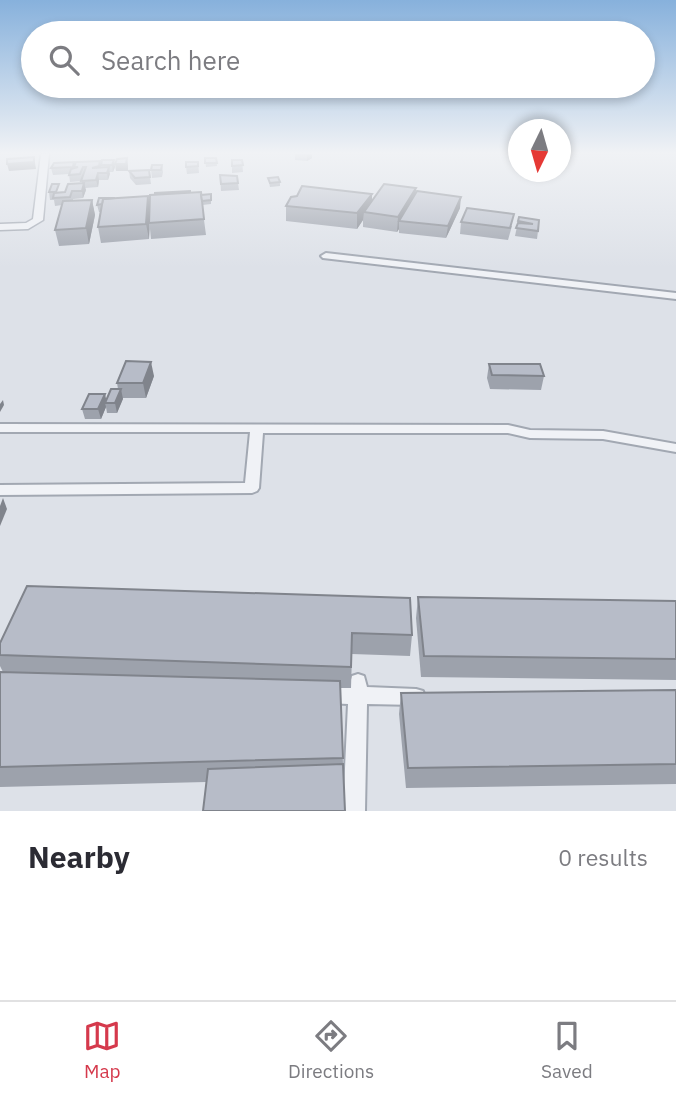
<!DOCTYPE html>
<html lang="en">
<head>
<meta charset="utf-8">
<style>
	:root { --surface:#fff; --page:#f2f2f3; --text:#2b2b33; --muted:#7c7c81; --line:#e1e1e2; --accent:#d5394c }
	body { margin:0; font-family:"IBM Plex Sans",sans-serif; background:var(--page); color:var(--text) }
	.compass { position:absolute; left:508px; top:119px; width:63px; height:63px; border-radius:50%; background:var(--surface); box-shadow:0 4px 10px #0003; rotate:185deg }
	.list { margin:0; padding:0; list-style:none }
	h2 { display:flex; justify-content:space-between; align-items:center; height:91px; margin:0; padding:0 28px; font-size:30px }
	h2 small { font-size:23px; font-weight:400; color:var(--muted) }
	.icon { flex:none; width:38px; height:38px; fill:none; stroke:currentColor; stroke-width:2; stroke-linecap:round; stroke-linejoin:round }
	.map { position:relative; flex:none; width:676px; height:811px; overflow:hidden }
	.search { position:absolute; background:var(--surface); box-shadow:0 4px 10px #0003; left:21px; right:21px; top:21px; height:77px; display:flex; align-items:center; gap:18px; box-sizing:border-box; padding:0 24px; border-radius:38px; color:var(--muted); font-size:26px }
	.sheet { height:189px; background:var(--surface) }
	nav { display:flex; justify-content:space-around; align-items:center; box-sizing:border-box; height:98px; border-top:2px solid var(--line); background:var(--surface); font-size:19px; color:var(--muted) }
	nav a { display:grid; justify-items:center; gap:4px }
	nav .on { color:var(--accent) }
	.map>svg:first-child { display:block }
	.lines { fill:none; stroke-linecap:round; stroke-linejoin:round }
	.minor-casing { stroke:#a2a8b2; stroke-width:4 }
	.tertiary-casing { stroke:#a2a8b2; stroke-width:3 }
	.minor { fill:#f0f2f6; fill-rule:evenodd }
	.tertiary { fill:#f0f2f6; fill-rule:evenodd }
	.wall { fill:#9da2ac }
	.shaded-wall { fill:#80848c }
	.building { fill:#b7bcc8; stroke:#80848c; stroke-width:2 }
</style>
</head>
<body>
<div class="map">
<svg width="676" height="811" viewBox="0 0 676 811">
	<rect width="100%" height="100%" fill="#dde1e8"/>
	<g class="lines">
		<g class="minor-casing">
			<g id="minor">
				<path d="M326,253L676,293V299L323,258L321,256Z"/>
				<path d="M0,424L508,425L530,430L603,431L676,444V452L603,439L530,438L508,433H263L259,488L257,491L252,493L0,495V485L245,483L250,432H0Z"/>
				<path d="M358,674L364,676L367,687L416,689L423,691L425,697L423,703L416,705L367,704L365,811H343L348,704L326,703L319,701L317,695L319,689L326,687H349L352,676Z"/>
			</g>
		</g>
		<g class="tertiary-casing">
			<path id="tertiary" d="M41,154H49L43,220L28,229L0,230V224L26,223L33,219Z"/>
		</g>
		<use href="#minor" class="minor"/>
		<use href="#tertiary" class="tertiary"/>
	</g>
	<g class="wall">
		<path d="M295,154H312V158L307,161L295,160Z"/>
		<path d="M205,158H216L217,166L206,167Z"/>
		<path d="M114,160L115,167L113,172H109L108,180H99L98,187L85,188L86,190L83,198L73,199V201L92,200L95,215L89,244L59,246L55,230L62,205L55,206L54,200H50L49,192H65L82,183V181L70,182L69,174L53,175L51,168L74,162L75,165L101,164Z"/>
		<path d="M232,160H242L243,172L232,173Z"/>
		<path d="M198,162L199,173L187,174L186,167Z"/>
		<path d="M162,165L163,172L162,177L152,178L151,170Z"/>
		<path d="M149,170L151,184L136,185L130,178L129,171Z"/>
		<path d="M220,175L237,176L239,190L221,191Z"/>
		<path d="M268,178L280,182V186L270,187Z"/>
		<path d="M416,188L415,195L460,208L446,238L399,233V229L397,232L363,227V220L357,229L286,221V206L372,194V201Z"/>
		<path d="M191,193L201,195L211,194V204L202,205L206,235L151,239L150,229L149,239L101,243L98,227L100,212H99L97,205L115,198L148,196L150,204Z"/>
		<path d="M519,217L538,231L537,239L515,236Z"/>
		<path d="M461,222L512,226L508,240L460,234Z"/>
		<path d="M489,364L544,376L541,390L490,389L487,378Z"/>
		<path d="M154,376L146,398H123L117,413H107L106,407L101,419H85L82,409L106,400L118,389L117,383Z"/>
		<path d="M27,586L412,635L410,656L352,654L351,688H340L343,764L206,782L0,787V672H3L0,666V643Z"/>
		<path d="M418,597L676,601V680L421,677L416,618Z"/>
		<path d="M676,690V784L406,788L399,714L401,693Z"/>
	</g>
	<g class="shaded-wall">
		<path d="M312,154V158L307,161V155Z"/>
		<path d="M34,157L36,169L9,171L7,164Z"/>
		<path d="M127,158L128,165V171H116L115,164Z"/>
		<path d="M114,160L115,167L113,172L112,165Z"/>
		<path d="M100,161L101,169L98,174L99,180L98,187L96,180L92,168Z"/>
		<path d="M109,167L110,174L108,180L107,173Z"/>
		<path d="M84,183L86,190L83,198L82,191Z"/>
		<path d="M416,188L415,202L399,221V229L397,232L398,217Z"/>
		<path d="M372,194V209L364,212L363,220L357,229V213Z"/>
		<path d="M148,196L151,211L149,223V239L146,224Z"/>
		<path d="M461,197L460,208L446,238L448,226Z"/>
		<path d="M92,200L95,215L89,244L86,228Z"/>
		<path d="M151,362L154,376L146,398L143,383Z"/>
		<path d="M121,389L123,399L117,413L115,403Z"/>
		<path d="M105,394L107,403H105L106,407L101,419L98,409Z"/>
		<path d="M3,400L4,405L0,412V404Z"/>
		<path d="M3,498L7,509L0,526V506Z"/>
	</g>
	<g class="building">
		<path d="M34,157V162L7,164V159Z"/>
		<path d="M127,158L126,164H115L117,159Z"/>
		<path d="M205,158H216L217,163H205Z"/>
		<path d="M102,160H114L112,165H101Z"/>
		<path d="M232,160H242L243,165L232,166Z"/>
		<path d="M100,161L99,166L92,168L109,167L107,173H98L96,180L81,181L86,167H83L80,174L69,175L71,169L78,167H74L76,162Z"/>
		<path d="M74,162L73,167L51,168L54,163Z"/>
		<path d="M186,162H198V166L186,167Z"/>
		<path d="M152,165H162L161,170H151Z"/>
		<path d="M149,170L150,177L135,178L129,171Z"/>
		<path d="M220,175L237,176L238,183L221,184Z"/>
		<path d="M278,177L280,182L270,183L268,178Z"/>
		<path d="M84,183L82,191H72L70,197L53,198L54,193L65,192L68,184Z"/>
		<path d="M52,184H59L56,192H49Z"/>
		<path d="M384,184L416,188L398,217L364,212Z"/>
		<path d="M302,186L372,194L357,213L286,206L291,197L297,196Z"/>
		<path d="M190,191V193L155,195V193Z"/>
		<path d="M417,191L461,197L448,226L399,221Z"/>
		<path d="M201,192L204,219L149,223L150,195Z"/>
		<path d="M211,194V200L202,201L201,195Z"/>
		<path d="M148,196L146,224L98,227L103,199Z"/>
		<path d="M99,198H115L103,199L102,204L97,205Z"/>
		<path d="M92,200L86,228L55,230L63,201Z"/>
		<path d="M467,208L514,214L510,228L461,222Z"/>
		<path d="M519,217L539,220L538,231L516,228L518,223L533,224L518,221Z"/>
		<path d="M126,361L151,362L143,383H117Z"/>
		<path d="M489,364H540L544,376L492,375Z"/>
		<path d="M111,389H121L115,403H105Z"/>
		<path d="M89,394H105L98,409H82Z"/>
		<path d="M27,586L410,598L412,635L352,633L351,667L0,655V643Z"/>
		<path d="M418,597L676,601V659L424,656Z"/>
		<path d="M0,672L340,681L343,758L0,767Z"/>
		<path d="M676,690V764L408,768L401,693Z"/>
		<path d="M343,764L345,811H203L208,769Z"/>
	</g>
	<linearGradient id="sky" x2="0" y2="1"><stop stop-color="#87b1dc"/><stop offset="0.57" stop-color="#f0f2f5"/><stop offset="1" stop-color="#f0f2f5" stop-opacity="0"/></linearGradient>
	<rect width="676" height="268" fill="url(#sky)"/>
</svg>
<svg class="compass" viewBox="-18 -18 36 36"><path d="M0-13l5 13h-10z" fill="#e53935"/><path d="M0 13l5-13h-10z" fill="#7c7c81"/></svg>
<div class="search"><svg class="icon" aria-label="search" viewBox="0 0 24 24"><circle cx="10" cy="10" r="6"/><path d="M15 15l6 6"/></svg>Search here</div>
</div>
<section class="sheet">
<h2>Nearby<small>0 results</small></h2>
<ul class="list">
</ul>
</section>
<nav>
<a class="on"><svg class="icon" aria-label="map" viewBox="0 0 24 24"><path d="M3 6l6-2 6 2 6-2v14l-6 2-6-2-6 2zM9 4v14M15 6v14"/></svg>Map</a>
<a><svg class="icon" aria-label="directions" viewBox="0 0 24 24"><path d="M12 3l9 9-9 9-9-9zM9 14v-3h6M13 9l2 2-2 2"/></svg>Directions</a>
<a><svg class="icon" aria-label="saved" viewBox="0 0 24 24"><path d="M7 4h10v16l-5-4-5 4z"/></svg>Saved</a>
</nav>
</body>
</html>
